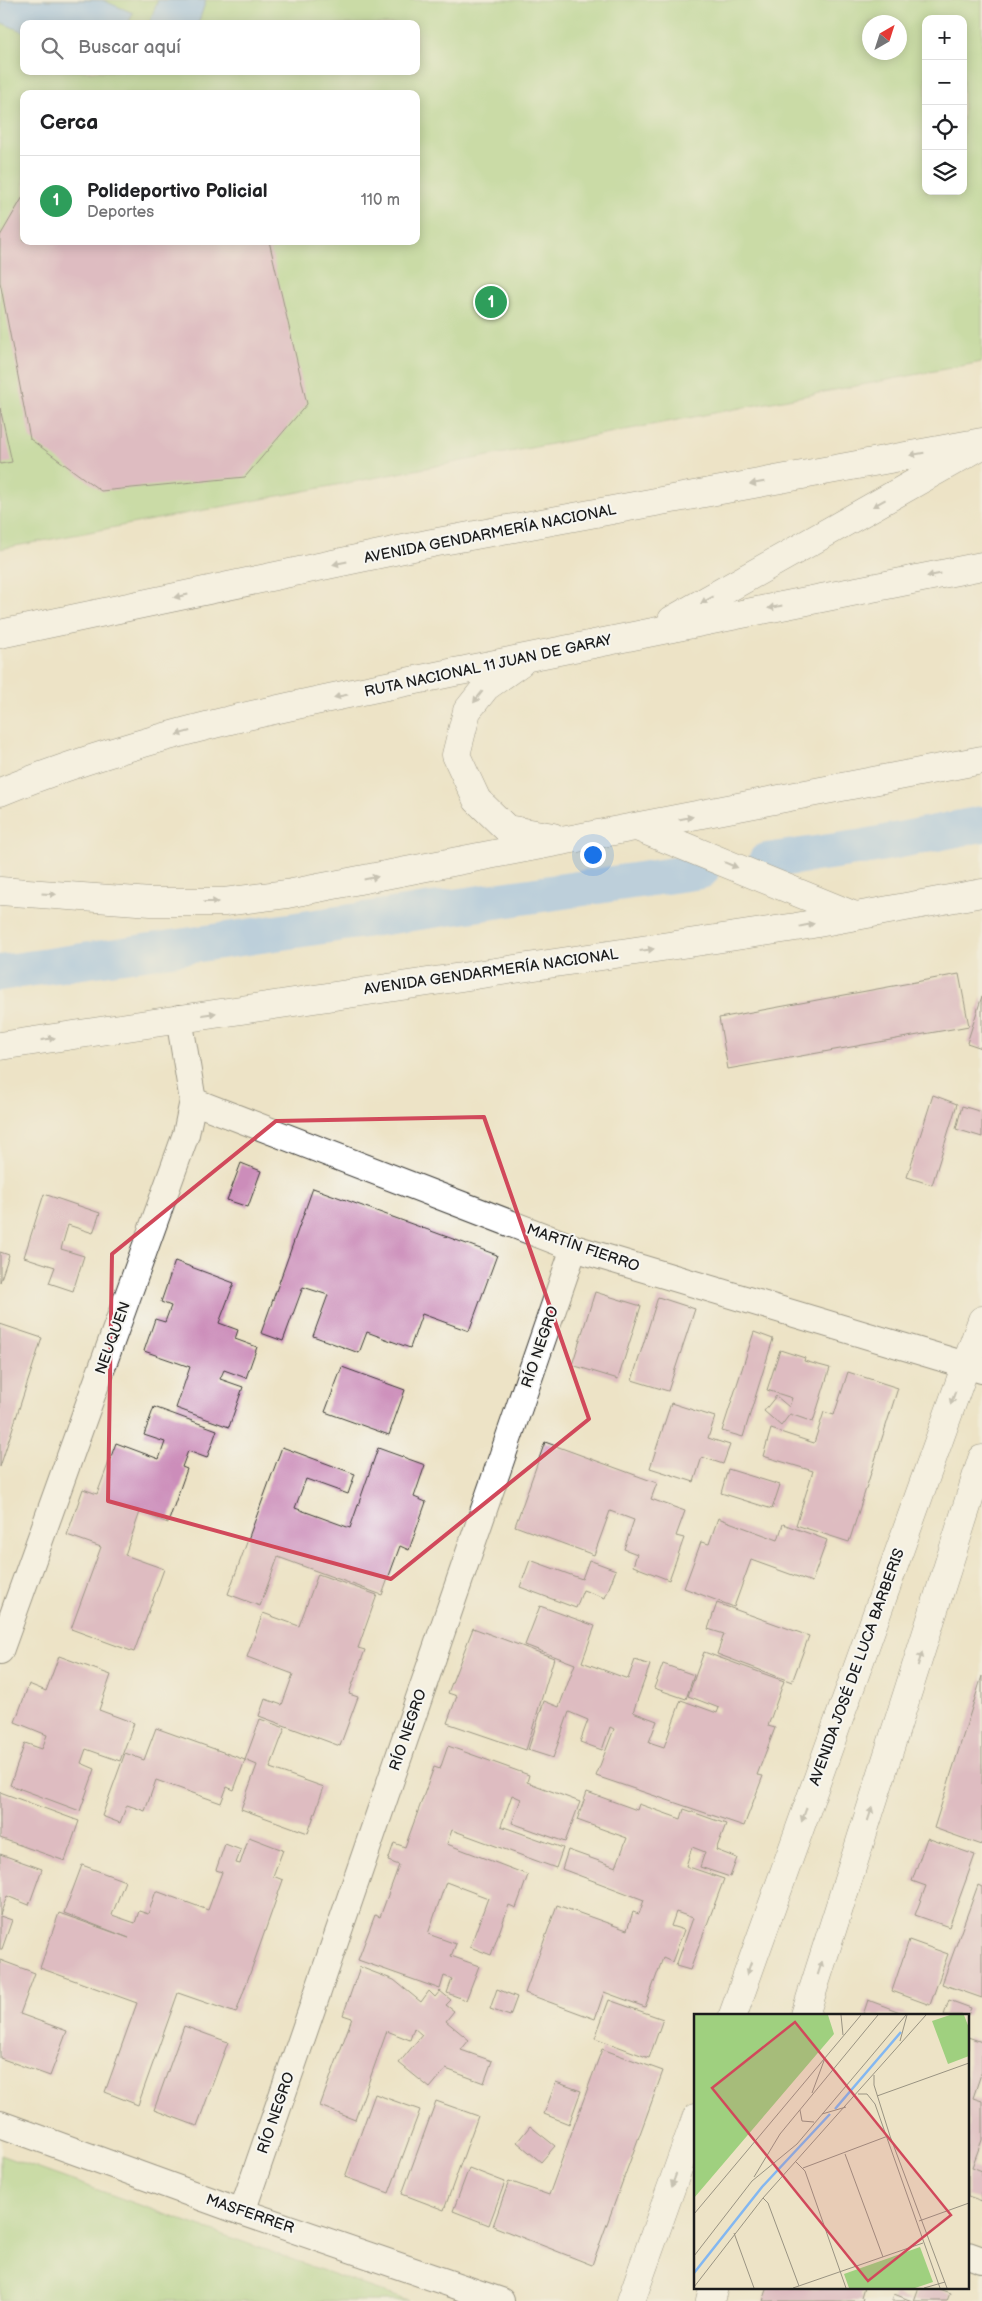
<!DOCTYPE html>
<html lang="es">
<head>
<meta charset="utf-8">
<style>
	:root { --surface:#fff; --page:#f6f6f6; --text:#202124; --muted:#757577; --line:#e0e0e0; --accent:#b45309 }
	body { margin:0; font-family:"Balsamiq Sans",sans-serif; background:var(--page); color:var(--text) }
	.controls { position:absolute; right:15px; top:15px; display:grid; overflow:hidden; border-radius:10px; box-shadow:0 2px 12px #0003 }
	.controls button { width:45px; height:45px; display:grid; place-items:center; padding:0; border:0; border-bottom:1px solid var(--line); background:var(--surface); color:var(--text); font:25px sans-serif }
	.compass { position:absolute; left:862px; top:15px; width:45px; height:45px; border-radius:50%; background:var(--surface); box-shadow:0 2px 12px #0003; rotate:39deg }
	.you { position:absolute; left:592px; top:854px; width:18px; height:18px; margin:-12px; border:4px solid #fff; border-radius:50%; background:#1a73e8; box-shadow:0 0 0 8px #1a73e833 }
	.badge { display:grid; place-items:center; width:32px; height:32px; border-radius:50%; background:var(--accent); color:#fff; font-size:16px; font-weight:700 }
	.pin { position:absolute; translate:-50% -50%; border:2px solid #fff; box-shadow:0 1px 5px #0006 }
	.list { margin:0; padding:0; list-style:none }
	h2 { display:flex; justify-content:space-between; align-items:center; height:65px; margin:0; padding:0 20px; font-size:21px }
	h2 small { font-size:16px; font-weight:400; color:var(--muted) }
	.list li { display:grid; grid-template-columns:32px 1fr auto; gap:15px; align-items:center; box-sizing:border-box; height:90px; padding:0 20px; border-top:1px solid var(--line) }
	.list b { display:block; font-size:19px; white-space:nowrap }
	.list p { margin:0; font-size:16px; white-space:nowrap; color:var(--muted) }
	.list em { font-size:16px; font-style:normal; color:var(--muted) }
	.icon { flex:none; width:28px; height:28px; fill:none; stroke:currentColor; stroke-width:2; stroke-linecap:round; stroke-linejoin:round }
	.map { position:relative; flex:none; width:982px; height:2301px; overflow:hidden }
	.search { position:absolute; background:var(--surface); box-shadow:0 2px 12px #0003; left:20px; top:20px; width:400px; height:55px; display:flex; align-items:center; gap:12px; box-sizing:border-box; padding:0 18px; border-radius:10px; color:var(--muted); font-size:19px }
	.panel { position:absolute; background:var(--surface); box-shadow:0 2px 12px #0003; left:20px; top:90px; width:400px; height:155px; border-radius:10px }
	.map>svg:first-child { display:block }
	.green { fill:#9fd07f; stroke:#5e764e; fill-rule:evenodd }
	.water { fill:#83b7f1; stroke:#506a86 }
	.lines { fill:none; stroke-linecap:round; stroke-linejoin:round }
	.canal { stroke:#83b7f1; stroke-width:36 }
	.building { fill:#cc8dba }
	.street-casing { stroke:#3b3a36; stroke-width:28 }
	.secondary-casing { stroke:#3b3a36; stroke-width:29 }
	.highway-casing { stroke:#3b3a36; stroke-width:29 }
	.street { stroke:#fff; stroke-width:26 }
	.secondary { stroke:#fff; stroke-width:28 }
	.highway { stroke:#fff; stroke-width:28 }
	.oneway { fill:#999 }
	.marked { fill:none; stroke:#d1495b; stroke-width:4; stroke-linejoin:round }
	.labels { text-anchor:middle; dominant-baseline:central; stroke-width:4; stroke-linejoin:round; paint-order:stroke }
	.street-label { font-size:15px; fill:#1c1c1c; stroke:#f6f6f2 }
	.inset-river { fill:none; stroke:#83b7f1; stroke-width:2.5 }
	.inset-road { fill:none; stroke:#999382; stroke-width:1 }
	.view { fill:#d1495b; fill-opacity:0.15; stroke:#d1495b; stroke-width:2.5 }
	.inset-edge { fill:none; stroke:#1c1c1c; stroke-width:2.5 }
</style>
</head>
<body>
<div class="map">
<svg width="982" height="2301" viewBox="0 0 982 2301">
	<rect width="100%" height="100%" fill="#f6f6f2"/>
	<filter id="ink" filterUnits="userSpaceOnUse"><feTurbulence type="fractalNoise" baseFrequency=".02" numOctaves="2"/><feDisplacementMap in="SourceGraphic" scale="10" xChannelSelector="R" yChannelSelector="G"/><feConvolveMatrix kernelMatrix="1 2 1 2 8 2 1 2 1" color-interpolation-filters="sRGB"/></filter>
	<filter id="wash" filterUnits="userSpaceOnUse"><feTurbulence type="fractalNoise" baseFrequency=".0096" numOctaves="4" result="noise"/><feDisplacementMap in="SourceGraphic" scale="20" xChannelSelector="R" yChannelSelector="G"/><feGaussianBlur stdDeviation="1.12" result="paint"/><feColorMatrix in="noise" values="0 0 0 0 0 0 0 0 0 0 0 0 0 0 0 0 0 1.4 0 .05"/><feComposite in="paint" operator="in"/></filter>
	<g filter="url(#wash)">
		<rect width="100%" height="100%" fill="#ede3c6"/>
		<g class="green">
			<path d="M0,0H982V362L0,549ZM926,19H963V191H926ZM870,22H900V52H870ZM24,24H416V71H24ZM24,94H416V241H24Z"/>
			<path d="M0,2155L408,2301H0Z"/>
		</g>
		<g class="water">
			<path d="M1,0H102L133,13L128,24H24V32L0,22Z"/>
			<path d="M158,0H206L198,24H149Z"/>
		</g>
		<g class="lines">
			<g class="canal">
				<path d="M766,861L864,847L982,824"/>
				<path d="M0,973L701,871"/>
			</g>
		</g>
		<g id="blocks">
			<g class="building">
				<path d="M24,195V241H269L307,404L245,477L101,491L30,439L0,282V236Z"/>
				<path d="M0,408L12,462L0,464Z"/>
				<path d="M959,974L969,1026L728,1069L719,1018Z"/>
				<path d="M982,996V1048L967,1043Z"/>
				<path d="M933,1095L957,1104L932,1185L907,1177Z"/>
				<path d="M962,1106L982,1112V1137L956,1129Z"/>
				<path d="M241,1163L261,1171L248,1207L227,1200Z"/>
				<path d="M313,1188L497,1255L469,1331L422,1314L410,1348L367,1332L359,1353L313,1336L328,1295L303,1287L283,1341L261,1333Z"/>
				<path d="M44,1194L100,1213L93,1233L68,1225L61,1249L84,1256L73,1291L49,1283L55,1267L24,1257Z"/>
				<path d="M0,1252L9,1255L0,1282Z"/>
				<path d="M175,1261L234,1283L219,1323L238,1330L235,1339L257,1347L246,1378L224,1370L220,1379L243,1387L229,1427L176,1408L190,1367L144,1351L155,1319L165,1322L171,1306L161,1302Z"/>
				<path d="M595,1292L641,1306L618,1379L572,1365Z"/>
				<path d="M658,1297L695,1309L668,1391L632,1380Z"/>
				<path d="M0,1324L42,1338L0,1467Z"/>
				<path d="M754,1332L773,1339L743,1437L722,1431Z"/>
				<path d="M780,1350L805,1358L804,1361L830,1368L813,1422L790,1414L781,1426L764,1411L776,1396L789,1407L792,1398L767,1390Z"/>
				<path d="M342,1367L405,1390L389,1435L325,1412Z"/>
				<path d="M848,1372L898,1388L849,1542L796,1525L813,1471L763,1456L771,1429L814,1443L824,1412L834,1415Z"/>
				<path d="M671,1403L715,1417L708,1438L730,1445L723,1464L702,1457L694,1482L650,1468Z"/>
				<path d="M154,1407L217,1430L207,1458L188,1451L182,1467L187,1469L168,1523L140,1512L125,1555L164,1569L134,1652L71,1629L101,1547L67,1535L83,1489L97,1494L116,1443L159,1459L165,1442L144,1435Z"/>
				<path d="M545,1442L657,1483L651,1499L685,1511L676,1536L684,1538L669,1580L633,1566L637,1554L624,1549L634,1520L610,1511L594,1555L515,1526Z"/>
				<path d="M282,1447L355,1474L348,1494L306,1479L295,1508L350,1528L378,1448L425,1465L414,1497L426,1502L409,1550L400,1546L382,1595L278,1557L260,1606L228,1594Z"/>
				<path d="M728,1469L780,1485L772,1509L721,1493Z"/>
				<path d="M718,1518L778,1540L783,1524L827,1540L812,1582L751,1560L734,1607L684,1588L701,1542L709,1544Z"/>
				<path d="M530,1560L582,1579L589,1560L616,1570L605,1598L583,1590L576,1608L520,1587Z"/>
				<path d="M318,1574L377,1595L358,1648L365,1650L349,1694L358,1697L340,1746L259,1716L265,1699L282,1705L293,1674L247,1657L263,1613L299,1626Z"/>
				<path d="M717,1603L809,1636L792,1682L717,1654L724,1634L708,1629Z"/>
				<path d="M540,1606L595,1626L582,1662L628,1679L635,1660L650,1665L633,1712L657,1721L649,1742L664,1747L681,1700L717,1713L719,1708L688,1696L704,1652L784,1681L768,1726L775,1728L757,1775L763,1776L744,1826L596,1776L614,1729L610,1727L602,1750L580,1742L588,1720L569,1712L553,1758L528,1750L544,1701L559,1707L575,1664L525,1645Z"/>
				<path d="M473,1628L554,1658L526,1750L447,1723L457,1696L448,1693Z"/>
				<path d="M59,1656L111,1675L99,1710L134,1723L120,1761L86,1749L81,1763L95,1769L80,1811L10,1785L25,1743L42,1749L47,1735L15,1722L29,1684L46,1691Z"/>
				<path d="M663,1664L694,1675L686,1699L654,1688Z"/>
				<path d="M982,1676V1845L934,1828Z"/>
				<path d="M260,1719L285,1728L270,1768L324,1787L308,1833L241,1809L257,1765L245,1760L234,1790L227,1787L221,1803L156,1780L145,1811L127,1805L120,1823L102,1816L125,1753L144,1760L156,1728L245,1760Z"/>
				<path d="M448,1746L529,1775L527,1782L580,1802L565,1842L512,1823L521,1799L512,1795L501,1826L563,1848L556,1868L452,1830L447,1844L528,1875L516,1908L509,1905L491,1955L470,1947L488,1898L446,1882L428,1934L456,1944L451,1956L479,1966L466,2000L447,1993L452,1979L444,1976L440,1989L358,1960L375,1915L380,1917L399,1865L388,1861L394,1843L405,1847L434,1767L440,1769Z"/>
				<path d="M0,1792L79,1821L65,1861L0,1838Z"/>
				<path d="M587,1792L637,1810L639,1804L681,1819L684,1809L726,1824L716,1850L737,1858L730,1877L700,1867L705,1852L692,1847L686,1866L724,1879L690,1970L676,1966L693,1918L676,1912L671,1926L684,1930L672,1962L663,1958L645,2007L604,1992L595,2019L525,1993L557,1905L627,1930L633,1912L639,1914L644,1900L562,1869L568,1850L616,1867L627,1838L577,1820Z"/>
				<path d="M249,1837L283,1850L273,1876L283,1880L236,2013L178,1993L138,2105L105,2092L137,2003L40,1968L59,1913L129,1938L64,1913L82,1865L125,1881L112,1915L135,1923L139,1911L148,1914L156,1891L208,1910L222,1872L216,1870L225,1844L241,1850L236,1863L240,1864Z"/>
				<path d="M927,1838L975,1855L949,1927L915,1915L926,1886L912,1881Z"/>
				<path d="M0,1854L42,1869L29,1905L7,1896L0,1915Z"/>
				<path d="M978,1885L982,1887V1998L942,1984Z"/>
				<path d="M0,1916L12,1920L2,1949H0Z"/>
				<path d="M909,1940L948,1954L930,2005L892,1991Z"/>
				<path d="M0,1960L35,1973L20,2014L67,2031L50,2076L0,2058Z"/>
				<path d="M360,1967L394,1980L421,2002L429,1991L435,1997L440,1991L451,2000L446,2005L454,2011L446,2021L469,2040L461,2050L492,2061L484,2083L446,2069L430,2088L399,2063L422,2035L414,2028L410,2040L387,2031L355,2120L320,2106L352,2018L343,2015Z"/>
				<path d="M497,1989L517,1997L510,2016L490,2009Z"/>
				<path d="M609,2000L663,2019L649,2058L595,2038Z"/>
				<path d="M868,2000L908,2015H863Z"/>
				<path d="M949,2000L971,2008L968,2015H944Z"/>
				<path d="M184,2026L228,2042L197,2126L154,2110Z"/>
				<path d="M968,2037L982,2042V2071L973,2098L982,2101V2140L972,2167L982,2171V2201L968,2196Z"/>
				<path d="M602,2049L663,2071L592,2265L493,2226L509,2181L549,2195Z"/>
				<path d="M556,2082L581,2091L569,2124L544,2114Z"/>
				<path d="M375,2094L420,2110L389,2193L345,2177Z"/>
				<path d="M436,2101L478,2116L444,2210L402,2194Z"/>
				<path d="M530,2126L555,2146L541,2162L517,2142Z"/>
				<path d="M469,2168L505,2182L489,2225L453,2211Z"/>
				<path d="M768,2287L785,2288L864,2287L861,2297L863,2298L862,2301H763Z"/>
				<path d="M919,2287H933L950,2293L947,2301H914Z"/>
				<path d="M894,2294L912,2301H892Z"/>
			</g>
		</g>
	</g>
	<g filter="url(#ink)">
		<use href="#blocks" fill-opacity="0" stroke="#3b3a36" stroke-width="1"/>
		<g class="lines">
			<g class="street-casing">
				<g id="street">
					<path d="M193,1101L574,1248L982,1370"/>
					<path d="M0,1651L186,1134L193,1101L179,1018"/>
					<path d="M0,2124L242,2212L501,2301"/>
					<path d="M242,2212L574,1248"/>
					<path d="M968,2255L982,2260"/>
				</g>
			</g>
			<g class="secondary-casing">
				<g id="secondary">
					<path d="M0,634L432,543L982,442"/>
					<path d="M0,1046L796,927L982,893"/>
					<path d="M733,2015L982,1320"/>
					<path d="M805,2015L982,1459"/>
					<path d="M631,2301L696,2118"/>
					<path d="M710,2301L714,2287"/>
				</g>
			</g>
			<g class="highway-casing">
				<g id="highway">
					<path d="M672,620L982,445"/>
					<path d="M520,663L486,687L467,711L456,755L477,800L507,829L553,837"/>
					<path d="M0,792C150,731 312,701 470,669C641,634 811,600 982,566"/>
					<path d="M637,827L855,916"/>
					<path d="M0,891L151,902H224L287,894L982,760"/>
				</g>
			</g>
			<use href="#street" class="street"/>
			<use href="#secondary" class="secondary"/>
			<use href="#highway" class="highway"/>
		</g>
		<defs><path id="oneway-solid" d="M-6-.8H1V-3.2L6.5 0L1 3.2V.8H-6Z" transform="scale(1.25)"/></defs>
		<g class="oneway">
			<use href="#oneway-solid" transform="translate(917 454) rotate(170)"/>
			<use href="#oneway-solid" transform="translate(757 483) rotate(170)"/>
			<use href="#oneway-solid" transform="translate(879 503) rotate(151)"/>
			<use href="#oneway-solid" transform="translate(340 563) rotate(168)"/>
			<use href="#oneway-solid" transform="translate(934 575) rotate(169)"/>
			<use href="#oneway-solid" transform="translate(181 596) rotate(168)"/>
			<use href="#oneway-solid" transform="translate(707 600) rotate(151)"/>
			<use href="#oneway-solid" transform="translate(775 607) rotate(169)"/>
			<use href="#oneway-solid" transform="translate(341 696) rotate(168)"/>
			<use href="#oneway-solid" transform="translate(478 697) rotate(128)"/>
			<use href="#oneway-solid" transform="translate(183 733) rotate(164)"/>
			<use href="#oneway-solid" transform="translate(686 818) rotate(-11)"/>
			<use href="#oneway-solid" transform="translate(731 865) rotate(22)"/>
			<use href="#oneway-solid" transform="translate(371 878) rotate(-11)"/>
			<use href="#oneway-solid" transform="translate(49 894) rotate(4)"/>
			<use href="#oneway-solid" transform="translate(211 902)"/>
			<use href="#oneway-solid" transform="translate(807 925) rotate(-11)"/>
			<use href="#oneway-solid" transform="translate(647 950) rotate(-8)"/>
			<use href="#oneway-solid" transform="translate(209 1014) rotate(-8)"/>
			<use href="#oneway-solid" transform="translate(48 1039) rotate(-9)"/>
			<use href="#oneway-solid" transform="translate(953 1398) rotate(110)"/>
			<use href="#oneway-solid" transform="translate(920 1659) rotate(-72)"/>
			<use href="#oneway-solid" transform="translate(870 1814) rotate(-72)"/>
			<use href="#oneway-solid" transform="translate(804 1815) rotate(110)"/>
			<use href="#oneway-solid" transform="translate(749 1968) rotate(110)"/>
			<use href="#oneway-solid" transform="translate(820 1968) rotate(-72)"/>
			<use href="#oneway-solid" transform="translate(674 2180) rotate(109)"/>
		</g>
	</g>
	<path d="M0 0H982V2301H0ZM484,1117L589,1419L391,1579L108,1501L112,1254L276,1121Z" fill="#ede3c6" fill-opacity=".55" fill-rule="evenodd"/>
	<path class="marked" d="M484,1117L589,1419L391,1579L108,1501L112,1254L276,1121Z"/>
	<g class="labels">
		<g class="street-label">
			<text transform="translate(490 534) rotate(-11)">AVENIDA GENDARMERÍA NACIONAL</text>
			<text transform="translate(488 666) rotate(-12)">RUTA NACIONAL 11 JUAN DE GARAY</text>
			<text transform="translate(491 972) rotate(-8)">AVENIDA GENDARMERÍA NACIONAL</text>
			<text transform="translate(583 1248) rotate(19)">MARTÍN FIERRO</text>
			<text transform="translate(113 1338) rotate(-70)">NEUQUEN</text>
			<text transform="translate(540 1347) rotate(-71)">RÍO NEGRO</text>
			<text transform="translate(857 1667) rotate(-70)">AVENIDA JOSÉ DE LUCA BARBERIS</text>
			<text transform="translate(408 1730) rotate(-71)">RÍO NEGRO</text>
			<text transform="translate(276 2113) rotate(-71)">RÍO NEGRO</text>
			<text transform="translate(250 2214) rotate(19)">MASFERRER</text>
		</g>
	</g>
	<g transform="translate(694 2014)">
		<rect width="275" height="275" fill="#ede3c6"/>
		<path d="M0,1H134L140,20L0,184ZM256,1H270L275,14V42L254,50L238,7ZM226,233L239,268L221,274H155L150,260Z" fill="#9fd07f"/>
		<path class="inset-river" d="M141,95L207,18M0,259L68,173L136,100"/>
		<path class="inset-road" d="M147,1L149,21M206,27L213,1M180,61V71L196,122L253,274M118,79L131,44M164,80H173L181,90L246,274M183,82L275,49M106,96L108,107L120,108M128,100L152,93M151,140L189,243M102,148L111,157L152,274M109,154L194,122M60,163L86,120L184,1M69,184L74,189L105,272M0,200L167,1M225,207L275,189M40,219L60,274M0,242L58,167L103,130L212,1M0,273L69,184L232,1M99,274L229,229M230,274L251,268"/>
		<path class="view" d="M101,8L257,201L174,267L18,74Z"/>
		<rect width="275" height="275" class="inset-edge"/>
	</g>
</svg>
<div class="controls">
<button>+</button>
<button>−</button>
<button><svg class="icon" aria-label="locate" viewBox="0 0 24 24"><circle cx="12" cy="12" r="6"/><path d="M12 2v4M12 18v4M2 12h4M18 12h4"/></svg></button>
<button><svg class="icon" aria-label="layers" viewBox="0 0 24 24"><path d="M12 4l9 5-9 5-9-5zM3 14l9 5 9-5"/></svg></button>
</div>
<svg class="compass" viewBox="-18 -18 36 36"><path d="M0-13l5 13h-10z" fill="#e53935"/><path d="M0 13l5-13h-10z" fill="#757577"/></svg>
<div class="you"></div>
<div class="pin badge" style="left:491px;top:302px;background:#2e9e5b">1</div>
<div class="search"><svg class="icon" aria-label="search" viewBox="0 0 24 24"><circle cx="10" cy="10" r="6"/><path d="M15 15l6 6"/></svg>Buscar aquí</div>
<section class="panel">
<h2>Cerca<small></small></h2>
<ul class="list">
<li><span class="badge" style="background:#2e9e5b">1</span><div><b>Polideportivo Policial</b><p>Deportes</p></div><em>110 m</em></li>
</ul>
</section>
</div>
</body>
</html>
